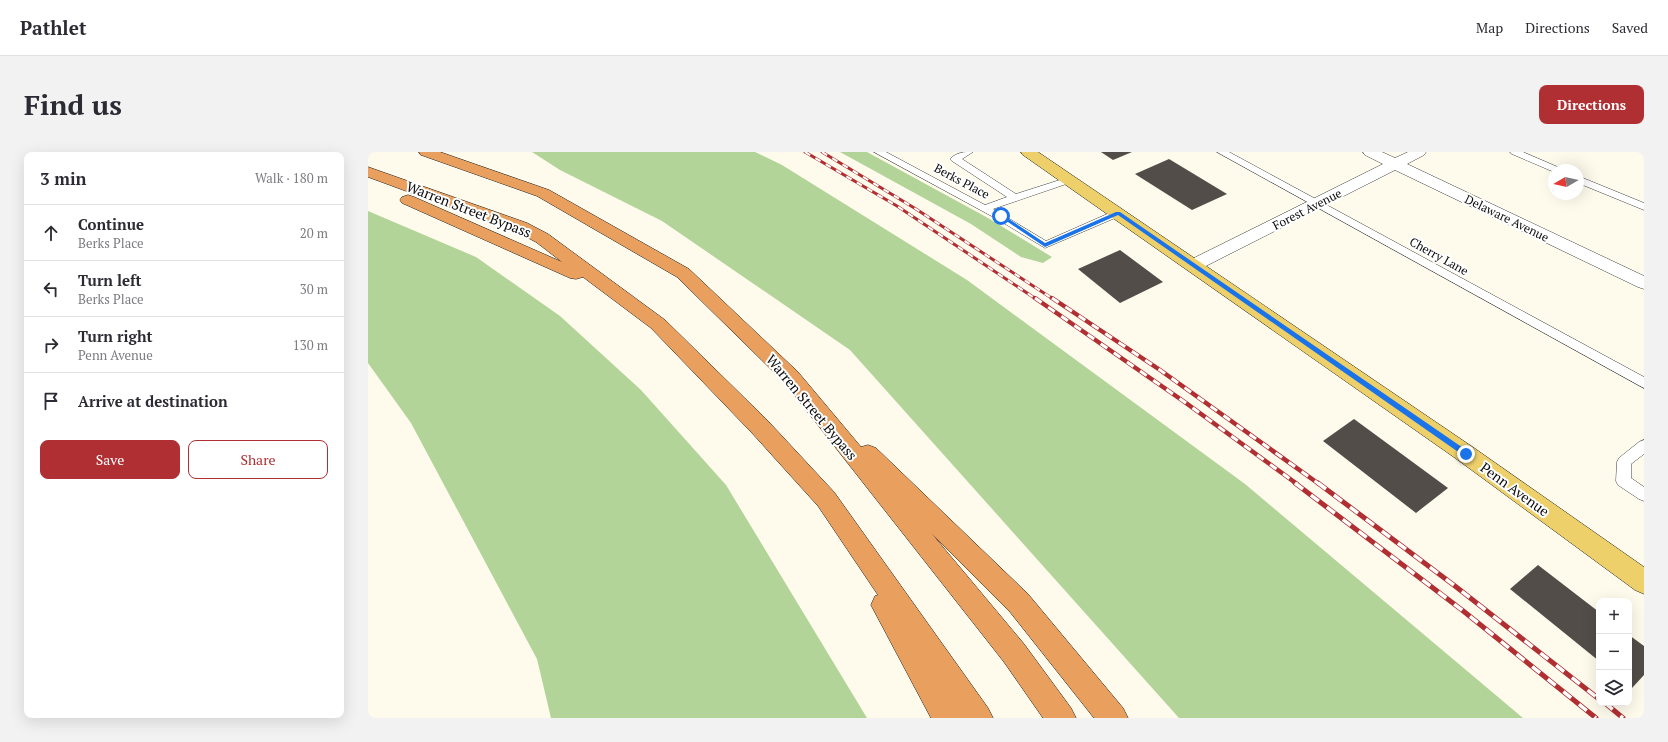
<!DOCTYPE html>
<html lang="en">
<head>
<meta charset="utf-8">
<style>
	:root { --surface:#fff; --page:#f2f2f3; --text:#2b2b33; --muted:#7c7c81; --line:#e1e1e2; --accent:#b02f33 }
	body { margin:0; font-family:"PT Serif",serif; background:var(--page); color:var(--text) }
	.controls { position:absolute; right:12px; bottom:12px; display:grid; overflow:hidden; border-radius:8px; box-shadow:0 4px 16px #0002 }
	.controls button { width:36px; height:36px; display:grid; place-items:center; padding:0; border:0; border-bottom:1px solid var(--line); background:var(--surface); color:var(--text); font:20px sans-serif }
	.compass { position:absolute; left:1180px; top:12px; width:36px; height:36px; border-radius:50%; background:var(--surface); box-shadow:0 4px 16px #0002; rotate:261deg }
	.stop { position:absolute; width:12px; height:12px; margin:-9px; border:3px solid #1a73e8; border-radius:50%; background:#fff }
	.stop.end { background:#1a73e8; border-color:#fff; box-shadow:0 1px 4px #0008 }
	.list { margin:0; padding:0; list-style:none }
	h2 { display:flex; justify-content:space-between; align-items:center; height:52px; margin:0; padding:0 16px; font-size:17px }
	h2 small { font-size:13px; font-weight:400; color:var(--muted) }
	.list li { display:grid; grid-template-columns:26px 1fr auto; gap:12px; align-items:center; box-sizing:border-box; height:56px; padding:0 16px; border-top:1px solid var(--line) }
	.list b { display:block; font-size:15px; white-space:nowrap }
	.list p { margin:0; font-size:13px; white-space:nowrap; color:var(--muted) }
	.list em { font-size:13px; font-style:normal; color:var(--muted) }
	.actions { display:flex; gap:8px; padding:12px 16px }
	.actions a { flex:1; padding:9px 0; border:1px solid var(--accent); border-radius:8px; text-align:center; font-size:14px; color:var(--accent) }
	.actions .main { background:var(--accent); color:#fff }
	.icon { flex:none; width:22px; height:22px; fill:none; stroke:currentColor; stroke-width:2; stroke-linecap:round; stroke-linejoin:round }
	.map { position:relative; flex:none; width:1276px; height:566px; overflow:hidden; border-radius:8px }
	header { display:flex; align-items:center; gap:24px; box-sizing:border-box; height:56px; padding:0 20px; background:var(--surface); border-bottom:1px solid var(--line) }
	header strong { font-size:19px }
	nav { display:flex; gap:22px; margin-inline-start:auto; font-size:14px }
	.intro { display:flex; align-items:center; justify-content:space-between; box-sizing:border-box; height:96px; padding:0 24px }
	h1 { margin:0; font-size:28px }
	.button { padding:10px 18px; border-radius:8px; background:var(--accent); color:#fff; font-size:14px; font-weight:700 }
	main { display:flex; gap:24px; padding:0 24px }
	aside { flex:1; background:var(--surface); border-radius:8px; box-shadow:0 4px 16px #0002 }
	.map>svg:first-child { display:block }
	.forest { fill:#b3d499 }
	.building { fill:#534d49 }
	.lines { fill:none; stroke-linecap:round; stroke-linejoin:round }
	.lane-casing { stroke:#3f3f3f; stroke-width:1 }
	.street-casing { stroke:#3f3f3f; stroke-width:1 }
	.primary-casing { stroke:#1d1d1d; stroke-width:1 }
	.highway-casing { stroke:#1d1d1d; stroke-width:1 }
	.lane { fill:#fff; fill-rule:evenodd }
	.street { fill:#fff; fill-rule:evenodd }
	.primary { fill:#eed06b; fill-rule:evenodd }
	.highway { fill:#e99f5e; fill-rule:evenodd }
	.rail-far2-casing { stroke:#b02f33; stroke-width:3 }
	.rail-far1-casing { stroke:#b02f33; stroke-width:4.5 }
	.rail-casing { stroke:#b02f33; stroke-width:5 }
	.rail-far2 { stroke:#fff; stroke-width:2; stroke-dasharray:6; stroke-linecap:butt }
	.rail-far1 { stroke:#fff; stroke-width:3; stroke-dasharray:8; stroke-linecap:butt }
	.rail { stroke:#fff; stroke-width:3.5; stroke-dasharray:10; stroke-linecap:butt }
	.route { fill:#1a73e8 }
	.labels { text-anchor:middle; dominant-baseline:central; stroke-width:4; stroke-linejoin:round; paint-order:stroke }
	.far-street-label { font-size:12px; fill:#0c0c0c; stroke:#fff }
	.street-label { font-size:14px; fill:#0c0c0c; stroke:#fff }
</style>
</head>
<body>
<header>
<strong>Pathlet</strong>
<nav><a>Map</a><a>Directions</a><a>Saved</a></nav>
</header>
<div class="intro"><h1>Find us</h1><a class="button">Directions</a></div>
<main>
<aside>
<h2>3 min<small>Walk · 180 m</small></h2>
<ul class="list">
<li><svg class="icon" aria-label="ahead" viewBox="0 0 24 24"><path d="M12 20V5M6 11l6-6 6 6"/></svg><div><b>Continue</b><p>Berks Place</p></div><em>20 m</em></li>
<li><svg class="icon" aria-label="left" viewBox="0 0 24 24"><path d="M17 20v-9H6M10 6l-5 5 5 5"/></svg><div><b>Turn left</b><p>Berks Place</p></div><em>30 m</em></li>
<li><svg class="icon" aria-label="right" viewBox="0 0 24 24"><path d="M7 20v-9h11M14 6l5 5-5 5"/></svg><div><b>Turn right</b><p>Penn Avenue</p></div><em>130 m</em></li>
<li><svg class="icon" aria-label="arrive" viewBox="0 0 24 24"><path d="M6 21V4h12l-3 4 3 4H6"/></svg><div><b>Arrive at destination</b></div></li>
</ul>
<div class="actions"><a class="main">Save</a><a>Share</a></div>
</aside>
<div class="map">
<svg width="1276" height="566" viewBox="0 0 1276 566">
	<rect width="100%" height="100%" fill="#fefaec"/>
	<g class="forest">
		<path d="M164,0H387L414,13L599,128L877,332L1155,566H811L482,198L294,69L192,18Z"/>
		<path d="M472,0H499L620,66L684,105L675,111L653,105L603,72Z"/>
		<path d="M0,59L108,105L192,164L273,238L358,333L499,566H183L169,507L43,271L0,211Z"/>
	</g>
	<g class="building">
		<path d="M733,0H764L745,8Z"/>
		<path d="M801,7L859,42L824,58L767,22Z"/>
		<path d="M752,98L795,130L752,151L710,117Z"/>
		<path d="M986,267L1080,336L1048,361L955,289Z"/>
		<path d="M1170,413L1231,460V509L1142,437Z"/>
		<path d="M1261,483L1276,494V523L1264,536L1261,533Z"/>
	</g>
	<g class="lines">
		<g class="lane-casing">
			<g id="lane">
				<path d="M506,0H518L617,53L639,45L584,9L582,7C589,0 596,0 605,0L594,7L648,42L698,26H704L706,28L704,30L625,57L678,89L746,59H754L755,61L754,63L677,96L629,67Z"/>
				<path d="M849,0H861L1276,225V236Z"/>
				<path d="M1142,0H1155L1192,16L1194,18H1186V20L1144,2Z"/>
				<path d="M1210,24L1276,51V58L1210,31Z"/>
				<path d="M1276,288V302L1263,312V326L1276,335V349L1271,347L1250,333L1248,329L1249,310L1251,306L1271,290Z"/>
			</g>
		</g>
		<g class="street-casing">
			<path id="street" d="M995,0H1014L1027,6L1040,0H1058L1056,3L1039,12L1276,124V137L1270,135L1027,18L832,117L826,118L820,117L817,113L820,109L1015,12L997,3Z"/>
		</g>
		<g class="primary-casing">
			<path id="primary" d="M653,0H670L1106,296L1276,415V442L1267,438L1090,308L655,3Z"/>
		</g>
		<g class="highway-casing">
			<g id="highway">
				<path d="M51,0H72L181,38L321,117L430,220L493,295L500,293L508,296L660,442L755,556L760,566H726L642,460L564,382L656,492L703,556L708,566H675L636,510L416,230L309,125L169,44L53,3Z"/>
				<path d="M0,15L159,71L180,82L297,168L400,269L466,340L620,556L625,566H563L503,453L507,444L510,443L450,354L384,281L283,176L215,125L208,127L202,126L34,51L32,48L34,45L40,43L46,45L194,110L168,90L147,79L0,25Z"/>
			</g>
		</g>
		<use href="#lane" class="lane"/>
		<use href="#street" class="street"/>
		<use href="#primary" class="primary"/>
		<use href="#highway" class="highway"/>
		<g class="rail-far2-casing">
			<g id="rail-far2">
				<path d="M437,0L529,54L668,147"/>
				<path d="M454,0L548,57L685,147"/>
			</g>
		</g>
		<g class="rail-far1-casing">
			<g id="rail-far1">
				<path d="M667,146L818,251L929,332"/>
				<path d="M684,146L792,218L951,332"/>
			</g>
		</g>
		<g class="rail-casing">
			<g id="rail">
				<path d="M927,331L1094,458L1228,566"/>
				<path d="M950,331L1087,434L1231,547"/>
				<path d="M1237,551L1255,566"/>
			</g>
		</g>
		<use href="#rail-far2" class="rail-far2"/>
		<use href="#rail-far1" class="rail-far1"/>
		<use href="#rail" class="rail"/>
	</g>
	<path class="route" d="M748,60H752L1101,300V304H1096L750,63L677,95L631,64L635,63L677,91Z"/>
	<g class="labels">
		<g class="far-street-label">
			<text transform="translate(594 29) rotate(28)">Berks Place</text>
			<text transform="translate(939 57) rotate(-27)">Forest Avenue</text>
			<text transform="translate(1139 66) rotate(26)">Delaware Avenue</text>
			<text transform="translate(1071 104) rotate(29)">Cherry Lane</text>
		</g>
		<g class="street-label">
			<text transform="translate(101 57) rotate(21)">Warren Street Bypass</text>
			<text transform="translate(444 255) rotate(50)">Warren Street Bypass</text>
			<text transform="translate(1147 337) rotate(36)">Penn Avenue</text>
		</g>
	</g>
</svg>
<div class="controls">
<button>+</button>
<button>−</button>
<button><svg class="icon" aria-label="layers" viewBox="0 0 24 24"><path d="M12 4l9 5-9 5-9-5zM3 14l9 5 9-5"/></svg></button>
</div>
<svg class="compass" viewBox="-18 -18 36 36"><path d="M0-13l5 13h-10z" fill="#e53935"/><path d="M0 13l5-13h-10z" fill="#7c7c81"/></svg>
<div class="stop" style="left:633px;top:64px"></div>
<div class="stop end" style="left:1098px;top:302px"></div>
</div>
</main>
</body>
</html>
